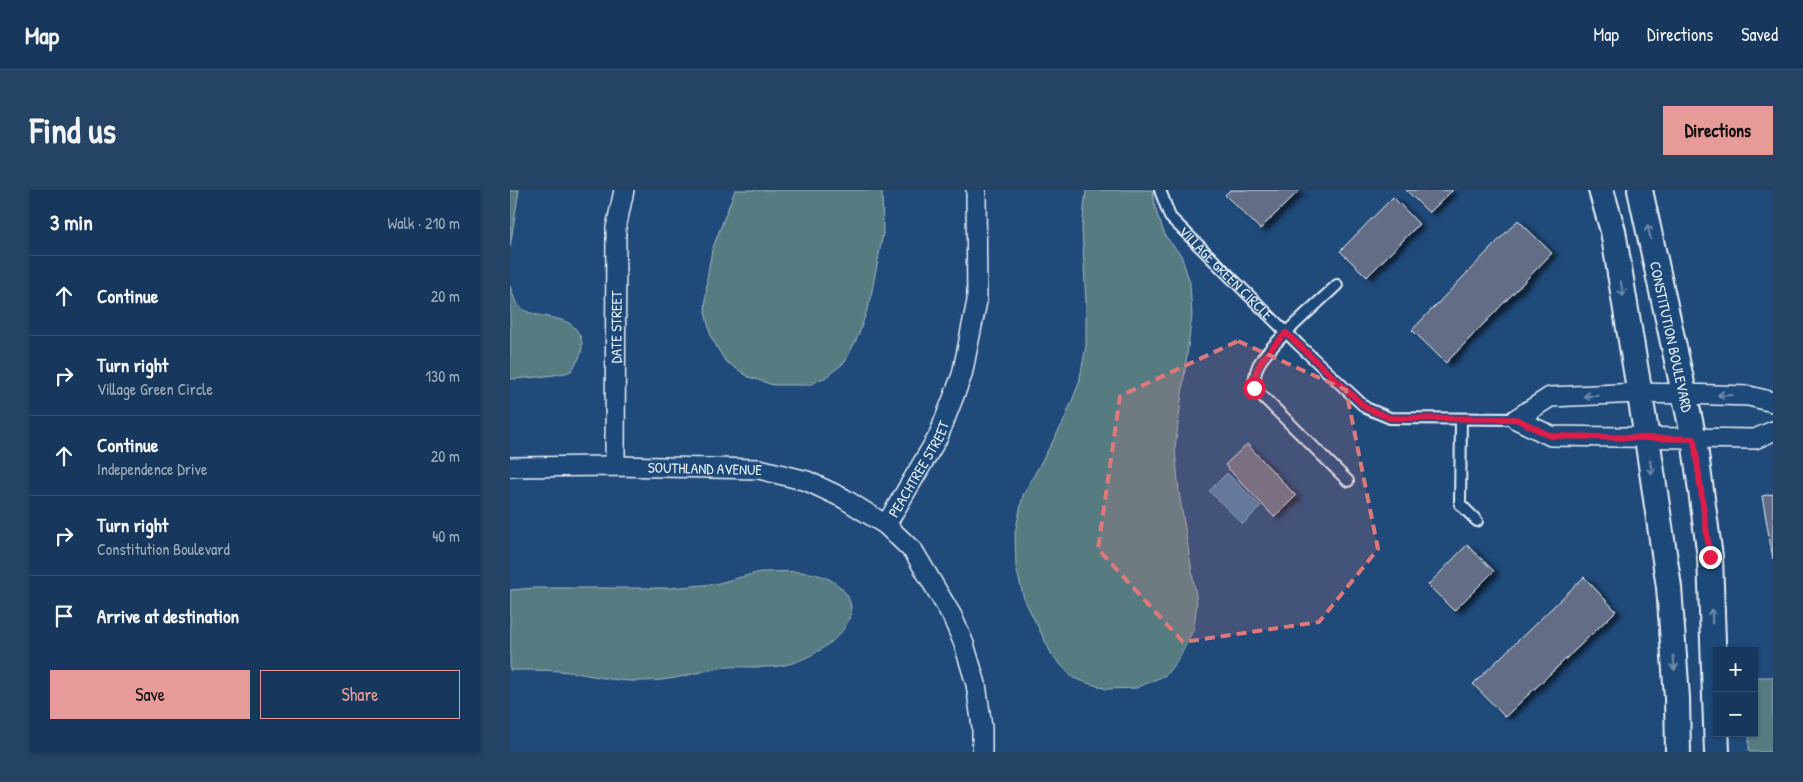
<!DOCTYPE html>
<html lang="en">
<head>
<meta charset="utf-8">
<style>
	:root { --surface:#17385c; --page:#244365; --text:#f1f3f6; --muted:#9eacbb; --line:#365272; --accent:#e69b98 }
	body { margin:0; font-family:"Patrick Hand",sans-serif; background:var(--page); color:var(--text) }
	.controls { position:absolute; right:15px; bottom:15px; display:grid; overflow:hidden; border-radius:0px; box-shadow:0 1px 4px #0004 }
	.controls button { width:45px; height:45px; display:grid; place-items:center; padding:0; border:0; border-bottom:1px solid var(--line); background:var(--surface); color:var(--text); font:25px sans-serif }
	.stop { position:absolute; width:15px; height:15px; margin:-11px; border:4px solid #e11d48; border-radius:50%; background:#fff }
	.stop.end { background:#e11d48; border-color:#fff; box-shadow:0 1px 5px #0008 }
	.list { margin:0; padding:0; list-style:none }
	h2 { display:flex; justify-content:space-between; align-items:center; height:65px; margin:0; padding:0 20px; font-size:21px }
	h2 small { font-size:16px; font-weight:400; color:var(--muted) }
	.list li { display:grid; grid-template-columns:32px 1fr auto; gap:15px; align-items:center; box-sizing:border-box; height:80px; padding:0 20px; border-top:1px solid var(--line) }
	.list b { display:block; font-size:19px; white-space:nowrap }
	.list p { margin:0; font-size:16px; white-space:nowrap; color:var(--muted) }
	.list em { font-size:16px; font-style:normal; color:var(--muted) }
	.actions { display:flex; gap:10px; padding:15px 20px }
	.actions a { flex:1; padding:11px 0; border:1px solid var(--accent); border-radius:0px; text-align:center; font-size:18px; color:var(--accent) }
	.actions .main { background:var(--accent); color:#111 }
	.icon { flex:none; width:28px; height:28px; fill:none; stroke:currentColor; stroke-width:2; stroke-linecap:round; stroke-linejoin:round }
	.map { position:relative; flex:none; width:1263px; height:562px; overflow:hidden; border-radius:0px }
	header { display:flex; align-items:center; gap:30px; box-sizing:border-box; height:70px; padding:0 25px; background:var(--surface); border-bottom:1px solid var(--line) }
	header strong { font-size:24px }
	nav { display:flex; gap:28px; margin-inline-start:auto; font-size:18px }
	.intro { display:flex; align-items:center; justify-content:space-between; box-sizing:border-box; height:120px; padding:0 30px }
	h1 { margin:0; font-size:35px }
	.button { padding:12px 22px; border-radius:0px; background:var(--accent); color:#111; font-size:18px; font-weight:700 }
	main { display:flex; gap:30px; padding:0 30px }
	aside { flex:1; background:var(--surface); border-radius:0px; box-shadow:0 1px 4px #0004 }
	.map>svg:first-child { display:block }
	.green { fill:#577c82; stroke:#a0b6bd }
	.water { fill:#477aa4; stroke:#87aac6 }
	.building { fill:#646d86; stroke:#e8f1f8; filter:url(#shadow) }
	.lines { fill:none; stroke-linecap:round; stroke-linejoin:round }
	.service-casing { stroke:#e8f1f8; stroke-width:14 }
	.minor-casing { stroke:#e8f1f8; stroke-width:22 }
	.tertiary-casing { stroke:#e8f1f8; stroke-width:28 }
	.service { stroke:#1f4a7a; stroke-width:10 }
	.minor { stroke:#1f4a7a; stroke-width:19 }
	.tertiary { stroke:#1f4a7a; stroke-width:24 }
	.oneway { stroke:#6f8dac }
	.route { stroke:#e11d48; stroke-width:6 }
	.marked { fill:#dd787b; fill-opacity:0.2; stroke:#dd787b; stroke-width:4; stroke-dasharray:10 6; stroke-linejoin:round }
	.labels { text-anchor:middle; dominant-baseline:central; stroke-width:5; stroke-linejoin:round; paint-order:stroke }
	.street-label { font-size:15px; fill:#e8f1f8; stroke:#1f4a7a }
</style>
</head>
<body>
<header>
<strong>Map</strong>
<nav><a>Map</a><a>Directions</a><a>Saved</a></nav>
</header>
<div class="intro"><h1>Find us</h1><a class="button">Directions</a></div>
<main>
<aside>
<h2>3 min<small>Walk · 210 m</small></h2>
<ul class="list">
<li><svg class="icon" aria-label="ahead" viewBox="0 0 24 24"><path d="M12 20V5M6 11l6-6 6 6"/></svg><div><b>Continue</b></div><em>20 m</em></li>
<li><svg class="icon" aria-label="right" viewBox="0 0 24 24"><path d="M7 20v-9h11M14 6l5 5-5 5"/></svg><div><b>Turn right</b><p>Village Green Circle</p></div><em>130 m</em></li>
<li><svg class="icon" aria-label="ahead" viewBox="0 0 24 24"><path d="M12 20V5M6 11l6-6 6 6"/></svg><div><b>Continue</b><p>Independence Drive</p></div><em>20 m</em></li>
<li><svg class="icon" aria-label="right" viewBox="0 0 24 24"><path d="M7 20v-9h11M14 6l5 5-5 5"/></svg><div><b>Turn right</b><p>Constitution Boulevard</p></div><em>40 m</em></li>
<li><svg class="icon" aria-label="arrive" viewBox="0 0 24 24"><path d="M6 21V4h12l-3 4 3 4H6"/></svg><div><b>Arrive at destination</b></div></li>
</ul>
<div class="actions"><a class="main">Save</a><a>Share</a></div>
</aside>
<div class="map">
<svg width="1263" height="562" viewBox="0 0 1263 562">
	<defs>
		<filter id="shadow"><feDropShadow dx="5.5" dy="3" stdDeviation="2.5" flood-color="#0009"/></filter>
	</defs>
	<rect width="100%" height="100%" fill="#1f4a7a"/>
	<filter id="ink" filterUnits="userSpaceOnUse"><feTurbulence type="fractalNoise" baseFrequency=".02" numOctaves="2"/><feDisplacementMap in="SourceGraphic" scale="10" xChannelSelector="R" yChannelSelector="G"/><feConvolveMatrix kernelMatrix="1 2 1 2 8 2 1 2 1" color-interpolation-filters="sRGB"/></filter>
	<g filter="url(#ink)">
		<g class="green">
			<path d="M0,0H9L0,57Z"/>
			<path d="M225,0H372L373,44L360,111L349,144L335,172L316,187L299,195H263L239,187L215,171L201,147L195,122L197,88L202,60Z"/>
			<path d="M576,0H642L647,24L656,47L671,65L680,93L682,126L665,258L669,302L687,412L684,438L671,465L656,485L626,498L596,499L563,488L542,465L514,409L506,377L505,343L513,305L554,231L569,193L576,156V113L572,38Z"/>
			<path d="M0,96C3,106 6,116 16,121C34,130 61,124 70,146C74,155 72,163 67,172C65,174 63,179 61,181C56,185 9,189 0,189Z"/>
			<path d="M250,382C273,382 303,378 324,392C371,426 309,468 275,475C257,479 237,476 218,477C195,479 174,488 151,490C141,491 131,491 121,491C96,490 73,483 49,481C33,480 16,480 0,480V400L24,398H159L205,394Z"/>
			<path d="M1244,487H1263V562H1239V543H1244Z"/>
		</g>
		<path class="water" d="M717,283L751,316L733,334L699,301Z"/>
		<g class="building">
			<path d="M720,0H790L750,39L715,5Z"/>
			<path d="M896,0H943L919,23Z"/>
			<path d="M883,7L909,34L857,87L830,61Z"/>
			<path d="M1008,30L1042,63L936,173L902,140Z"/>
			<path d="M737,254L786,306L764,327L715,275Z"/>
			<path d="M1263,304V369L1252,306Z"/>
			<path d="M957,355L984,381L944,421L918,395Z"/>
			<path d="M1074,387L1106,421L995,527L963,494Z"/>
		</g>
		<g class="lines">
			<g class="service-casing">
				<g id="service">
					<path id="s1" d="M650,0L660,27L789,155L856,218L880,228L1006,229"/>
					<path d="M827,95C804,117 771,144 752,169C746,177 744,188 744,198L838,291"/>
					<path d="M951,229L950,314L967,331"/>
				</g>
			</g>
			<g class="minor-casing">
				<g id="minor">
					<path d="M1006,229L1040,207L1130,203L1174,204L1239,206L1263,212"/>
					<path d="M1006,229L1041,246L1245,249L1263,241"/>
					<path id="s2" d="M105,276L106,38L114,0"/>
					<path id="s3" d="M0,277L105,276L249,279L297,291L333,308L376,335L404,362L442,426L454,454L466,494L472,537V562"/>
					<path id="s4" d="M376,335L428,247L452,185L467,111L466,0"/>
				</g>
			</g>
			<g class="tertiary-casing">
				<g id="tertiary">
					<path d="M1091,0L1103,41L1137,248L1159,397L1167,508L1168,562"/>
					<path id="s5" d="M1130,0L1184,249L1200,367L1207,562"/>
				</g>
			</g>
			<use href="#service" class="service"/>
			<use href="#minor" class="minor"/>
			<use href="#tertiary" class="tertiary"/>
		</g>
		<defs><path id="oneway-shaft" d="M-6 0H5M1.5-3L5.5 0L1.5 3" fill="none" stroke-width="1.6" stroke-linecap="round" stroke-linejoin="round" transform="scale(1.25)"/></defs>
		<g class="oneway">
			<use href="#oneway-shaft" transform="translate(1139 42) rotate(-102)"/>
			<use href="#oneway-shaft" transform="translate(1112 99) rotate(81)"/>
			<use href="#oneway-shaft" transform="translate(1215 205) rotate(-179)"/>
			<use href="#oneway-shaft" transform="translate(1081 206) rotate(178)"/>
			<use href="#oneway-shaft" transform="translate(1141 277) rotate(82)"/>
			<use href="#oneway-shaft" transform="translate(1202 426) rotate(-92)"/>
			<use href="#oneway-shaft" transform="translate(1164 473) rotate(86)"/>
		</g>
	</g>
	<g class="lines" filter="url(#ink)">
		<path class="route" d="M744,198C743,174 761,159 776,143L856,218L880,228L1006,229L1041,246L1184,249L1200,367"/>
	</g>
	<path class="marked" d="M728,151L836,200L868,359L809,432L673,452L588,359L610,206Z"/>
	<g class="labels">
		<g class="street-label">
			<text stroke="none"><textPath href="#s1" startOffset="108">VILLAGE GREEN CIRCLE</textPath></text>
			<text stroke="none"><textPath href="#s2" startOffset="139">DATE STREET</textPath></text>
			<text stroke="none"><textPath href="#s5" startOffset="150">CONSTITUTION BOULEVARD</textPath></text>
			<text stroke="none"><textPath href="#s4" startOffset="65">PEACHTREE STREET</textPath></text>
			<text stroke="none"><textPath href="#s3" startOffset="195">SOUTHLAND AVENUE</textPath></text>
		</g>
	</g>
</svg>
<div class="controls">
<button>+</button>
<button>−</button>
</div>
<div class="stop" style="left:744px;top:198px"></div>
<div class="stop end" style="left:1200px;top:367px"></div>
</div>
</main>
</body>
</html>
